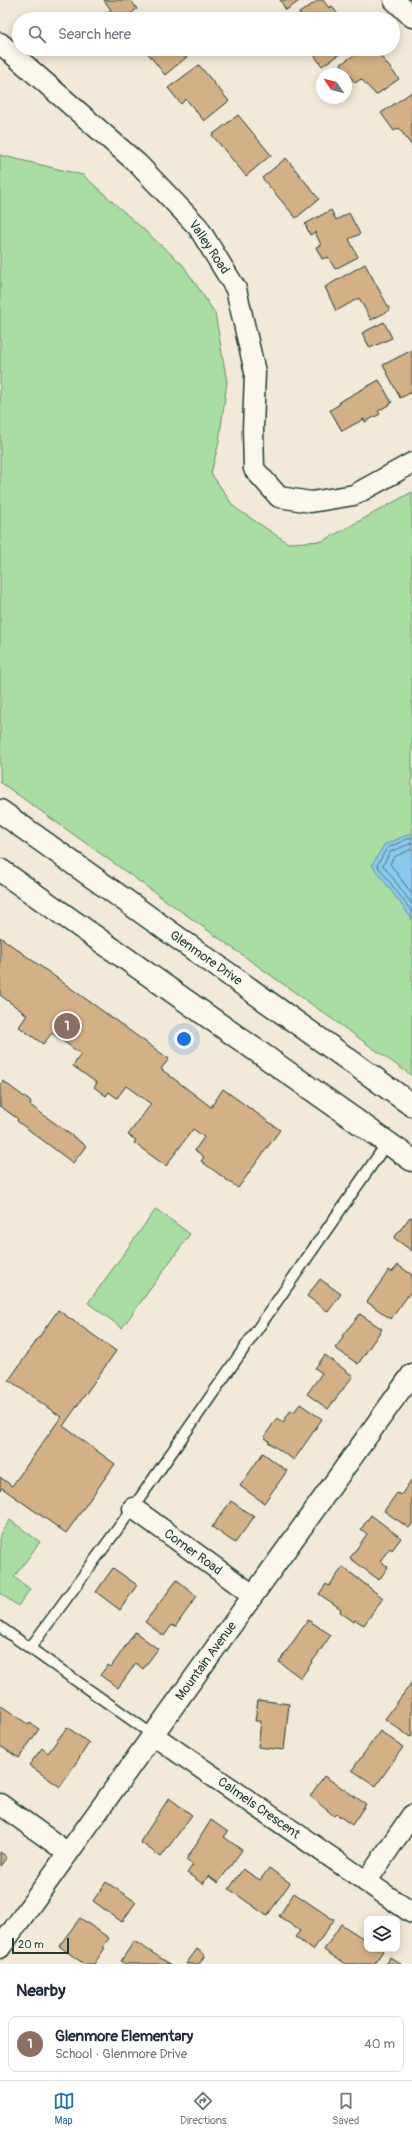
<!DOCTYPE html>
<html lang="en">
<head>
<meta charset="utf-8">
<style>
	:root { --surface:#fff; --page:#f6f6f7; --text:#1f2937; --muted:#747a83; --line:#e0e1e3; --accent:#1f6fb2 }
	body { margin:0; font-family:Pangolin,sans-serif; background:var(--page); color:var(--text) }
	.controls { position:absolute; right:12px; bottom:12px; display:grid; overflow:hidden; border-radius:8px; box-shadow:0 2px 10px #0003 }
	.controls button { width:36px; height:36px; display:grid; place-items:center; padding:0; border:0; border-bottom:1px solid var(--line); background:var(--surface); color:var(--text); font:20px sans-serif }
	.compass { position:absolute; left:316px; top:68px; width:36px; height:36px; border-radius:50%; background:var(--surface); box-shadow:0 2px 10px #0003; rotate:305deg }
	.scale { position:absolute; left:12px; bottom:10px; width:57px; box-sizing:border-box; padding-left:4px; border:2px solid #1f3d34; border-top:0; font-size:11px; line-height:14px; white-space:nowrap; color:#1f3d34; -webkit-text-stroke:3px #fbf7ec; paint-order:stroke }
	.you { position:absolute; left:184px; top:1039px; width:14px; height:14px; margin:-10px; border:3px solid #fff; border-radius:50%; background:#1a73e8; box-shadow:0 0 0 6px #1a73e833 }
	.badge { display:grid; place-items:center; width:26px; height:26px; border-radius:50%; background:var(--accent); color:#fff; font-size:13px; font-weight:700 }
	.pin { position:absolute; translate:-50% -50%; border:2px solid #fff; box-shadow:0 1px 4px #0006 }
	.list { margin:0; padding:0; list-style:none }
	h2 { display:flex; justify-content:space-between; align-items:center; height:52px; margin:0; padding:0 16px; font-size:17px }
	h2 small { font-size:13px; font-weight:400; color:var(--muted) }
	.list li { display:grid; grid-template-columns:26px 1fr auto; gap:12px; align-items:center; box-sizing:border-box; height:56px; margin:0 8px 8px; padding:0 8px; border:1px solid var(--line); border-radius:8px }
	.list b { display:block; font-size:15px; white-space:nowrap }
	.list p { margin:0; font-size:13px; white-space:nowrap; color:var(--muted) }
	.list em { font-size:13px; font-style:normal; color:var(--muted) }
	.icon { flex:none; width:22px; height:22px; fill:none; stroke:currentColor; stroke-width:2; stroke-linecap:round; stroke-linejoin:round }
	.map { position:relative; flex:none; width:412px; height:1964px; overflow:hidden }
	.search { position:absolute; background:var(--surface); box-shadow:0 2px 10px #0003; left:12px; right:12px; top:12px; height:44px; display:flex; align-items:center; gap:10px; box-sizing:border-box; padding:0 14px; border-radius:22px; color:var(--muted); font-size:15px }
	.sheet { height:116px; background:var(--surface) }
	nav { display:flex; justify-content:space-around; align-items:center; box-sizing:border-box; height:56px; border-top:1px solid var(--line); background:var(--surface); font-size:11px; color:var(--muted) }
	nav a { display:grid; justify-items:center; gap:2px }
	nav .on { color:var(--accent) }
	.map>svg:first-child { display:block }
	.green { fill:#a8dea1; stroke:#648e6a }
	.water { fill:#8bc9ec; stroke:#6091a2 }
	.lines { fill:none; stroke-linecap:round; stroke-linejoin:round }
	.shore { stroke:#4a757e; stroke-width:1 }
	.building { fill:#d3b086; stroke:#1f3d34 }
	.service-casing { stroke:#1f3d34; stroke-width:13 }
	.minor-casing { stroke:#1f3d34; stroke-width:23 }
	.secondary-casing { stroke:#1f3d34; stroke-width:25 }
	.service { stroke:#fbf7ec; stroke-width:10 }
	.minor { stroke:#fbf7ec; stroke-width:20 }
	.secondary { stroke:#fbf7ec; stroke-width:22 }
	.labels { text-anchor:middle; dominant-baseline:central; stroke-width:3.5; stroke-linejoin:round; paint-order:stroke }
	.street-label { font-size:13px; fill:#1f3d34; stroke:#fbf7ec }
</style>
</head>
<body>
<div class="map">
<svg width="412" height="1964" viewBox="0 0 412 1964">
	<rect width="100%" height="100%" fill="#f3e9d8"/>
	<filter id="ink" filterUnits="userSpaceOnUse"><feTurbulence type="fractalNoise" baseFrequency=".025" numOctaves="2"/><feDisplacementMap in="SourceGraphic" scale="8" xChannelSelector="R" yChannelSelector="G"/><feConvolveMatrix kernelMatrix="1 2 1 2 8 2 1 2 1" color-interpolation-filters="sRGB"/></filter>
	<g filter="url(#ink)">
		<g class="green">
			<path d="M0,155L83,175L183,265L215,313L227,382L219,442L211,473L234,507L288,543L323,541L412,492V1076L0,782Z"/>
			<path d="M156,1209L190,1234L122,1328L88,1303Z"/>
			<path d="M10,1520L40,1542L14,1577L30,1589L18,1606L0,1593V1534Z"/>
		</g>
		<path class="water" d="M412,833V919L372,865L384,845Z"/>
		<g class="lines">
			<g class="shore">
				<path d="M412,837L387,848L377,865L412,912"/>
				<path d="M412,843L390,852L383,865L412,904"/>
				<path d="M412,849L394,857L390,864L412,894"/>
			</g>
		</g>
		<g class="building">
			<path d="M104,0H131L137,9L124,19H98L111,10Z"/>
			<path d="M280,0H301L286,10Z"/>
			<path d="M319,0H323L329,8L332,6L341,19H303L299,13Z"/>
			<path d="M148,49H182L188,56L165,75L146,51Z"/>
			<path d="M310,49H347L322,66Z"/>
			<path d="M363,49H375L399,79L376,95L361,79L355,83L341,64Z"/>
			<path d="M199,65L229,101L204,121L186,99L181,104L168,88Z"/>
			<path d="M412,92V146L399,128L394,131L381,113Z"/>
			<path d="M238,115L271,155L246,176L212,135Z"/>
			<path d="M286,158L319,199L296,218L262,178Z"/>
			<path d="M331,210L336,220L349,213L360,234L349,239L358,257L335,269L328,257L322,259L316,247L321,245L315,232L310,235L305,224Z"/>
			<path d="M365,264L390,310L371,320L359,298L336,311L325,287Z"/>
			<path d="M384,322L392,338L370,348L362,333Z"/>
			<path d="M412,350V392L400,398L383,365Z"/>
			<path d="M379,380L392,403L378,411L380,414L365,422L364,419L342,431L330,410L340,404L339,402Z"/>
			<path d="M0,937L169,1059L161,1069L211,1107L223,1089L280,1130L238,1188L201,1161L204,1157L195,1150L204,1137L193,1129L166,1166L134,1143L136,1140L128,1135L151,1104L126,1086L117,1098L109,1092L106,1096L94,1087L97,1083L73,1066L81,1054L52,1033L43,1044L19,1027L27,1015L0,995Z"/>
			<path d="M3,1081L31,1102L30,1105L86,1146L73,1163L17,1121L18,1119L0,1106V1085Z"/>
			<path d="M410,1217L412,1218V1251L394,1238Z"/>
			<path d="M398,1265L412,1275V1290L391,1319L367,1302L389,1270L392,1272Z"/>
			<path d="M320,1279L341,1294L328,1312L307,1296Z"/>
			<path d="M58,1310L116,1351L63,1426L115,1464L66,1533L2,1488L0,1490V1477L12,1486L61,1417L9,1380Z"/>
			<path d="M360,1314L382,1329L358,1364L335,1348L343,1338L342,1336Z"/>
			<path d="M325,1355L353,1376L328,1409L307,1394L322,1373L315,1368Z"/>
			<path d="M300,1404L322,1419L294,1460L268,1442L269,1441L264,1437L277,1418L283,1422L291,1410L294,1412Z"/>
			<path d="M263,1453L287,1471L264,1503L240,1486Z"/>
			<path d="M412,1479V1524L409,1528L384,1511L397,1493L401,1495Z"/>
			<path d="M231,1501L254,1517L235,1543L212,1527Z"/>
			<path d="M371,1515L401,1538L392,1550L390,1548L380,1561L388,1567L379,1580L350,1558L367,1534L361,1529Z"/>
			<path d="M343,1567L383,1598L364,1625L355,1620L354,1622L340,1612L341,1609L319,1594L326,1584L329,1586Z"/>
			<path d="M113,1568L137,1585L120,1610L96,1592Z"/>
			<path d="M177,1580L197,1596L175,1627L172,1625L164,1636L145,1622Z"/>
			<path d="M308,1620L331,1635L301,1678L279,1662Z"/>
			<path d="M135,1632L158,1649L143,1669L136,1663L118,1688L100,1675L108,1665L111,1667Z"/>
			<path d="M412,1682V1735L410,1737L385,1719Z"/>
			<path d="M258,1700L289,1704L284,1750L258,1747L261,1721H255Z"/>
			<path d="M0,1705L29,1725L30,1723L39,1729L19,1758L0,1746Z"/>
			<path d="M67,1727L89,1743L60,1787L29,1765L42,1748L48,1753Z"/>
			<path d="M380,1731L403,1747L376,1786L352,1770Z"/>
			<path d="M324,1776L366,1804L352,1825L336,1814L334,1816L310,1796Z"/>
			<path d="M169,1798L192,1815L161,1857L140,1842Z"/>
			<path d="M211,1820L228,1832L224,1837L242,1850L218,1883L208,1876L203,1884L187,1873L193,1865L186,1860Z"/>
			<path d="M0,1852L7,1857L0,1866Z"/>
			<path d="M269,1868L290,1883L267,1916L229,1889L243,1869L260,1880Z"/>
			<path d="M106,1882L136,1902L122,1922L93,1901Z"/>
			<path d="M294,1893L334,1920L313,1950L295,1937L300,1931L279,1916Z"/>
			<path d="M80,1918L109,1938L103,1947L105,1948L94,1964H84L59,1946Z"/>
			<path d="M341,1924L367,1941V1949H380L383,1951L374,1964H345L324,1950Z"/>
			<path d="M134,1941L170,1964H126L121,1961Z"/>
			<path d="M197,1949L205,1955L199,1964H186Z"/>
			<path d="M390,1957L401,1964H385Z"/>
		</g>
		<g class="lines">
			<g class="service-casing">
				<g id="service">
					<path d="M0,1627L153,1735"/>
					<path d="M30,1648L133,1508L387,1143"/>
				</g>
			</g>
			<g class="minor-casing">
				<g id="minor">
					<path d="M394,0L412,17"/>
					<path d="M0,43L138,164L198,227L236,289L255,372L253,430L254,469L279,497L311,502L354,495L412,463"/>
					<path d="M133,1508L253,1595"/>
					<path d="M153,1735L412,1913"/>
					<path d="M0,1804L68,1853"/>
					<path d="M366,1882L412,1815"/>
					<path d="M0,1948L412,1374"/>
				</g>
			</g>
			<g class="secondary-casing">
				<g id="secondary">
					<path d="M0,811L412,1105"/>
					<path d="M0,870L412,1160"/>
				</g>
			</g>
			<use href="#service" class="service"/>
			<use href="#minor" class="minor"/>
			<use href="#secondary" class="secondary"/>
		</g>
	</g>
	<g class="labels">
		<g class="street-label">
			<text transform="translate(209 247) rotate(56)">Valley Road</text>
			<text transform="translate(206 958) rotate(35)">Glenmore Drive</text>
			<text transform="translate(193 1552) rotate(36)">Corner Road</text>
			<text transform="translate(206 1661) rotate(-54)">Mountain Avenue</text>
			<text transform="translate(259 1808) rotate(35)">Calmels Crescent</text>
		</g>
	</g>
</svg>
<div class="controls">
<button><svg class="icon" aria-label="layers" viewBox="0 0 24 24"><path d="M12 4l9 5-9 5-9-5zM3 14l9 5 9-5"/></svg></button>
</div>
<svg class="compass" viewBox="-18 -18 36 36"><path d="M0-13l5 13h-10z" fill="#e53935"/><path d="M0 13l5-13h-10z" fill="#747a83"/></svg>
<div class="scale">20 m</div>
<div class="you"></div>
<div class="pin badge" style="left:67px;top:1026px;background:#8d6e63">1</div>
<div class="search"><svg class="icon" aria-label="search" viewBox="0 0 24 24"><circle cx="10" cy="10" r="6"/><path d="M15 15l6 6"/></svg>Search here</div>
</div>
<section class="sheet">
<h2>Nearby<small></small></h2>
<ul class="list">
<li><span class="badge" style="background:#8d6e63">1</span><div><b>Glenmore Elementary</b><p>School · Glenmore Drive</p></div><em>40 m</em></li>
</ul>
</section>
<nav>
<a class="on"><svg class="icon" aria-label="map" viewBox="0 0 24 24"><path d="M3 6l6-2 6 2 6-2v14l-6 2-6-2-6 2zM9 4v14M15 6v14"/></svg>Map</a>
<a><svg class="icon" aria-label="directions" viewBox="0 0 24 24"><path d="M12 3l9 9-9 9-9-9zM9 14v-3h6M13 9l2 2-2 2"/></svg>Directions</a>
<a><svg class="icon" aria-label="saved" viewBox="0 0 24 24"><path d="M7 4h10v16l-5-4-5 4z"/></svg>Saved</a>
</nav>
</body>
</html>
